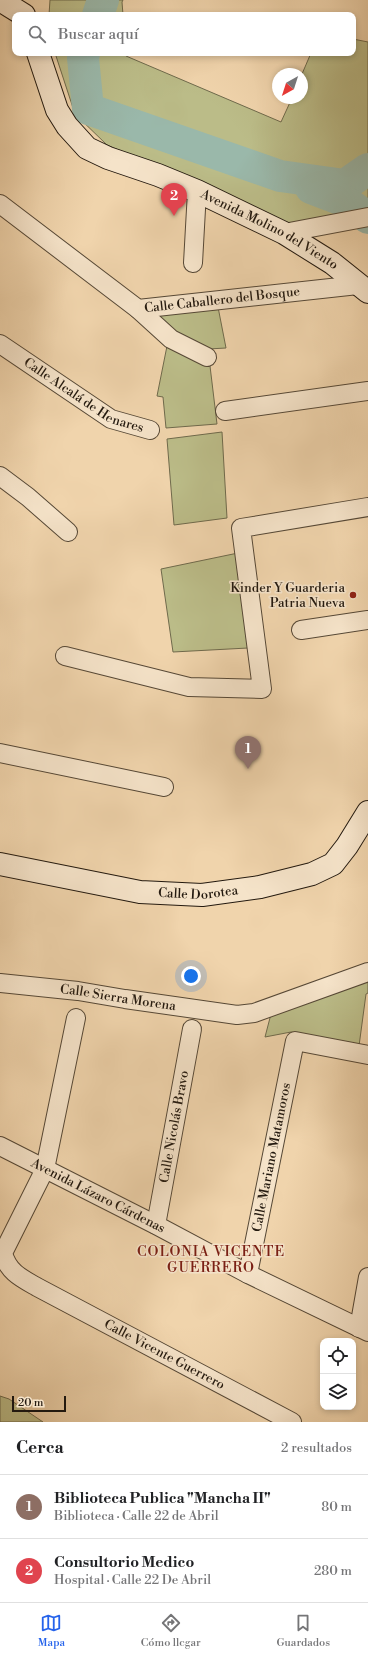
<!DOCTYPE html>
<html lang="es">
<head>
<meta charset="utf-8">
<style>
	:root { --surface:#fff; --page:#f6f6f6; --text:#202124; --muted:#757577; --line:#e0e0e0; --accent:#2563eb }
	body { margin:0; font-family:"Libre Bodoni",serif; background:var(--page); color:var(--text) }
	.controls { position:absolute; right:12px; bottom:12px; display:grid; overflow:hidden; border-radius:8px; box-shadow:0 2px 6px #0003 }
	.controls button { width:36px; height:36px; display:grid; place-items:center; padding:0; border:0; border-bottom:1px solid var(--line); background:var(--surface); color:var(--text); font:20px sans-serif }
	.compass { position:absolute; left:272px; top:68px; width:36px; height:36px; border-radius:50%; background:var(--surface); box-shadow:0 2px 6px #0003; rotate:219deg }
	.scale { position:absolute; left:12px; bottom:10px; width:54px; box-sizing:border-box; padding-left:4px; border:2px solid #23190f; border-top:0; font-size:11px; line-height:14px; white-space:nowrap; color:#23190f; -webkit-text-stroke:3px #f5e3c9; paint-order:stroke }
	.you { position:absolute; left:191px; top:976px; width:14px; height:14px; margin:-10px; border:3px solid #fff; border-radius:50%; background:#1a73e8; box-shadow:0 0 0 6px #1a73e833 }
	.badge { display:grid; place-items:center; width:26px; height:26px; border-radius:50%; background:var(--accent); color:#fff; font-size:13px; font-weight:700 }
	.pin { position:absolute; translate:-50% -33px; filter:drop-shadow(0 1px 2px #0008) }
	.pin::after { content:''; position:absolute; top:21px; width:14px; height:12px; background:inherit; clip-path:polygon(0 0,100% 0,50% 100%) }
	.list { margin:0; padding:0; list-style:none }
	h2 { display:flex; justify-content:space-between; align-items:center; height:52px; margin:0; padding:0 16px; font-size:17px }
	h2 small { font-size:13px; font-weight:400; color:var(--muted) }
	.list li { display:grid; grid-template-columns:26px 1fr auto; gap:12px; align-items:center; box-sizing:border-box; height:64px; padding:0 16px; border-top:1px solid var(--line) }
	.list b { display:block; font-size:15px; white-space:nowrap }
	.list p { margin:0; font-size:13px; white-space:nowrap; color:var(--muted) }
	.list em { font-size:13px; font-style:normal; color:var(--muted) }
	.icon { flex:none; width:22px; height:22px; fill:none; stroke:currentColor; stroke-width:2; stroke-linecap:round; stroke-linejoin:round }
	.map { position:relative; flex:none; width:368px; height:1422px; overflow:hidden }
	.search { position:absolute; background:var(--surface); box-shadow:0 2px 6px #0003; left:12px; right:12px; top:12px; height:44px; display:flex; align-items:center; gap:10px; box-sizing:border-box; padding:0 14px; border-radius:8px; color:var(--muted); font-size:15px }
	.sheet { height:180px; background:var(--surface) }
	nav { display:flex; justify-content:space-around; align-items:center; box-sizing:border-box; height:56px; border-top:1px solid var(--line); background:var(--surface); font-size:11px; color:var(--muted) }
	nav a { display:grid; justify-items:center; gap:2px }
	nav .on { color:var(--accent) }
	.map>svg:first-child { display:block }
	.green { fill:#bbbc88; stroke:#6f6a4c }
	.lines { fill:none; stroke-linecap:round; stroke-linejoin:round }
	.river { stroke:#9ab8aa; stroke-width:32 }
	.street-casing { stroke:#564836; stroke-width:20 }
	.secondary-casing { stroke:#23190f; stroke-width:24 }
	.street { stroke:#f5e3c9; stroke-width:18 }
	.secondary { stroke:#f5e3c9; stroke-width:22 }
	.poi-dot { fill:#8f2418; stroke:#f5e3c9; stroke-width:1.5 }
	.labels { text-anchor:middle; dominant-baseline:central; stroke-width:3; stroke-linejoin:round; paint-order:stroke }
	.street-label { font-size:13px; fill:#23190f; stroke:#f5e3c9 }
	.poi-label { font-size:13px; fill:#23190f; stroke:#f5e3c9; text-anchor:end }
	.neighbourhood-label { font-size:14px; letter-spacing:1px; fill:#7a1f14; stroke:#f5e3c9 }
</style>
</head>
<body>
<div class="map">
<svg width="368" height="1422" viewBox="0 0 368 1422">
	<rect width="100%" height="100%" fill="#f0d4ac"/>
	<filter id="stains"><feTurbulence type="fractalNoise" baseFrequency=".005" numOctaves="4"/><feColorMatrix values="0 0 0 0 .2 0 0 0 0 .09 0 0 0 0 .02 0 0 0 .5 -.17"/></filter>
	<radialGradient id="worn" r=".72"><stop offset=".6" stop-color="#630" stop-opacity="0"/><stop offset="1" stop-color="#630" stop-opacity=".3"/></radialGradient>
	<g class="green">
		<path d="M50,0H123L122,2L123,15H49Z"/>
		<path d="M353,39L368,42V209L289,223L107,145L75,114L55,53H125L126,56L281,122L292,98H302V74L311,53H353Z"/>
		<path d="M218,307L226,348L208,349L173,335L152,313Z"/>
		<path d="M167,346L210,366L217,424L166,428L163,397L157,396Z"/>
		<path d="M222,432L227,518L174,525L167,439Z"/>
		<path d="M238,553L248,648L173,652L161,569Z"/>
		<path d="M368,978V993L366,994L359,1046L291,1032L265,1037L271,1014Z"/>
		<path d="M0,1396L9,1399L43,1422H0Z"/>
	</g>
	<g class="lines">
		<g class="river">
			<path d="M98,15L103,0"/>
			<path d="M84,53L83,58L88,109L280,176L345,185L368,169"/>
			<path d="M311,188L345,201L368,218"/>
		</g>
		<g class="street-casing">
			<g id="street">
				<path id="s1" d="M0,204L138,309L358,285"/>
				<path d="M284,233L368,217"/>
				<path d="M193,263L197,191"/>
				<path d="M138,309L171,339L207,357"/>
				<path id="s2" d="M0,344L111,419L150,430"/>
				<path d="M225,411L368,391"/>
				<path d="M0,476L28,497L68,532"/>
				<path d="M301,630L368,620"/>
				<path d="M65,656L189,687L262,689L241,528L368,507"/>
				<path d="M0,753L164,787"/>
				<path id="s3" d="M0,983L78,991L125,999L237,1015L254,1013L368,972"/>
				<path id="s4" d="M76,1018L45,1169L3,1253C8,1272 21,1278 37,1287L292,1422"/>
				<path id="s5" d="M0,1146L156,1225L248,1274L368,1332"/>
				<path id="s6" d="M156,1225L192,1029"/>
				<path id="s7" d="M248,1274L295,1041L368,1055"/>
				<path d="M359,1328L368,1277"/>
			</g>
		</g>
		<g class="secondary-casing">
			<g id="secondary">
				<path d="M0,0L24,15"/>
				<path id="s8" d="M38,53L57,110L67,126L87,148L108,158L158,175L197,191L284,233L332,263L368,292"/>
				<path id="s9" d="M0,864L140,892L202,895L260,887L312,874L333,864L347,846L368,812"/>
			</g>
		</g>
		<use href="#street" class="street"/>
		<use href="#secondary" class="secondary"/>
	</g>
	<circle class="poi-dot" cx="353" cy="595" r="4"/>
	<g class="labels">
		<g class="street-label">
			<text stroke="none"><textPath href="#s8" startOffset="309">Avenida Molino del Viento</textPath></text>
			<text stroke="none"><textPath href="#s1" startOffset="258">Calle Caballero del Bosque</textPath></text>
			<text stroke="none"><textPath href="#s2" startOffset="99">Calle Alcalá de Henares</textPath></text>
			<text stroke="none"><textPath href="#s9" startOffset="201">Calle Dorotea</textPath></text>
			<text stroke="none"><textPath href="#s3" startOffset="119">Calle Sierra Morena</textPath></text>
			<text stroke="none"><textPath href="#s6" startOffset="100">Calle Nicolás Bravo</textPath></text>
			<text stroke="none"><textPath href="#s7" startOffset="119">Calle Mariano Matamoros</textPath></text>
			<text stroke="none"><textPath href="#s5" startOffset="110">Avenida Lázaro Cárdenas</textPath></text>
			<text stroke="none"><textPath href="#s4" startOffset="442">Calle Vicente Guerrero</textPath></text>
		</g>
		<g class="poi-label">
			<text x="345" y="588">Kinder Y Guarderia<tspan x="345" dy="15">Patria Nueva</tspan></text>
		</g>
		<g class="neighbourhood-label">
			<text x="211" y="1252">COLONIA VICENTE<tspan x="211" dy="16">GUERRERO</tspan></text>
		</g>
	</g>
	<rect width="100%" height="100%" filter="url(#stains)"/>
	<rect width="100%" height="100%" fill="url(#worn)"/>
</svg>
<div class="controls">
<button><svg class="icon" aria-label="locate" viewBox="0 0 24 24"><circle cx="12" cy="12" r="6"/><path d="M12 2v4M12 18v4M2 12h4M18 12h4"/></svg></button>
<button><svg class="icon" aria-label="layers" viewBox="0 0 24 24"><path d="M12 4l9 5-9 5-9-5zM3 14l9 5 9-5"/></svg></button>
</div>
<svg class="compass" viewBox="-18 -18 36 36"><path d="M0-13l5 13h-10z" fill="#e53935"/><path d="M0 13l5-13h-10z" fill="#757577"/></svg>
<div class="scale">20 m</div>
<div class="you"></div>
<div class="pin badge" style="left:248px;top:769px;background:#8d6e63">1</div>
<div class="pin badge" style="left:174px;top:216px;background:#e0444e">2</div>
<div class="search"><svg class="icon" aria-label="search" viewBox="0 0 24 24"><circle cx="10" cy="10" r="6"/><path d="M15 15l6 6"/></svg>Buscar aquí</div>
</div>
<section class="sheet">
<h2>Cerca<small>2 resultados</small></h2>
<ul class="list">
<li><span class="badge" style="background:#8d6e63">1</span><div><b>Biblioteca Publica &quot;Mancha II&quot;</b><p>Biblioteca · Calle 22 de Abril</p></div><em>80 m</em></li>
<li><span class="badge" style="background:#e0444e">2</span><div><b>Consultorio Medico</b><p>Hospital · Calle 22 De Abril</p></div><em>280 m</em></li>
</ul>
</section>
<nav>
<a class="on"><svg class="icon" aria-label="map" viewBox="0 0 24 24"><path d="M3 6l6-2 6 2 6-2v14l-6 2-6-2-6 2zM9 4v14M15 6v14"/></svg>Mapa</a>
<a><svg class="icon" aria-label="directions" viewBox="0 0 24 24"><path d="M12 3l9 9-9 9-9-9zM9 14v-3h6M13 9l2 2-2 2"/></svg>Cómo llegar</a>
<a><svg class="icon" aria-label="saved" viewBox="0 0 24 24"><path d="M7 4h10v16l-5-4-5 4z"/></svg>Guardados</a>
</nav>
</body>
</html>
